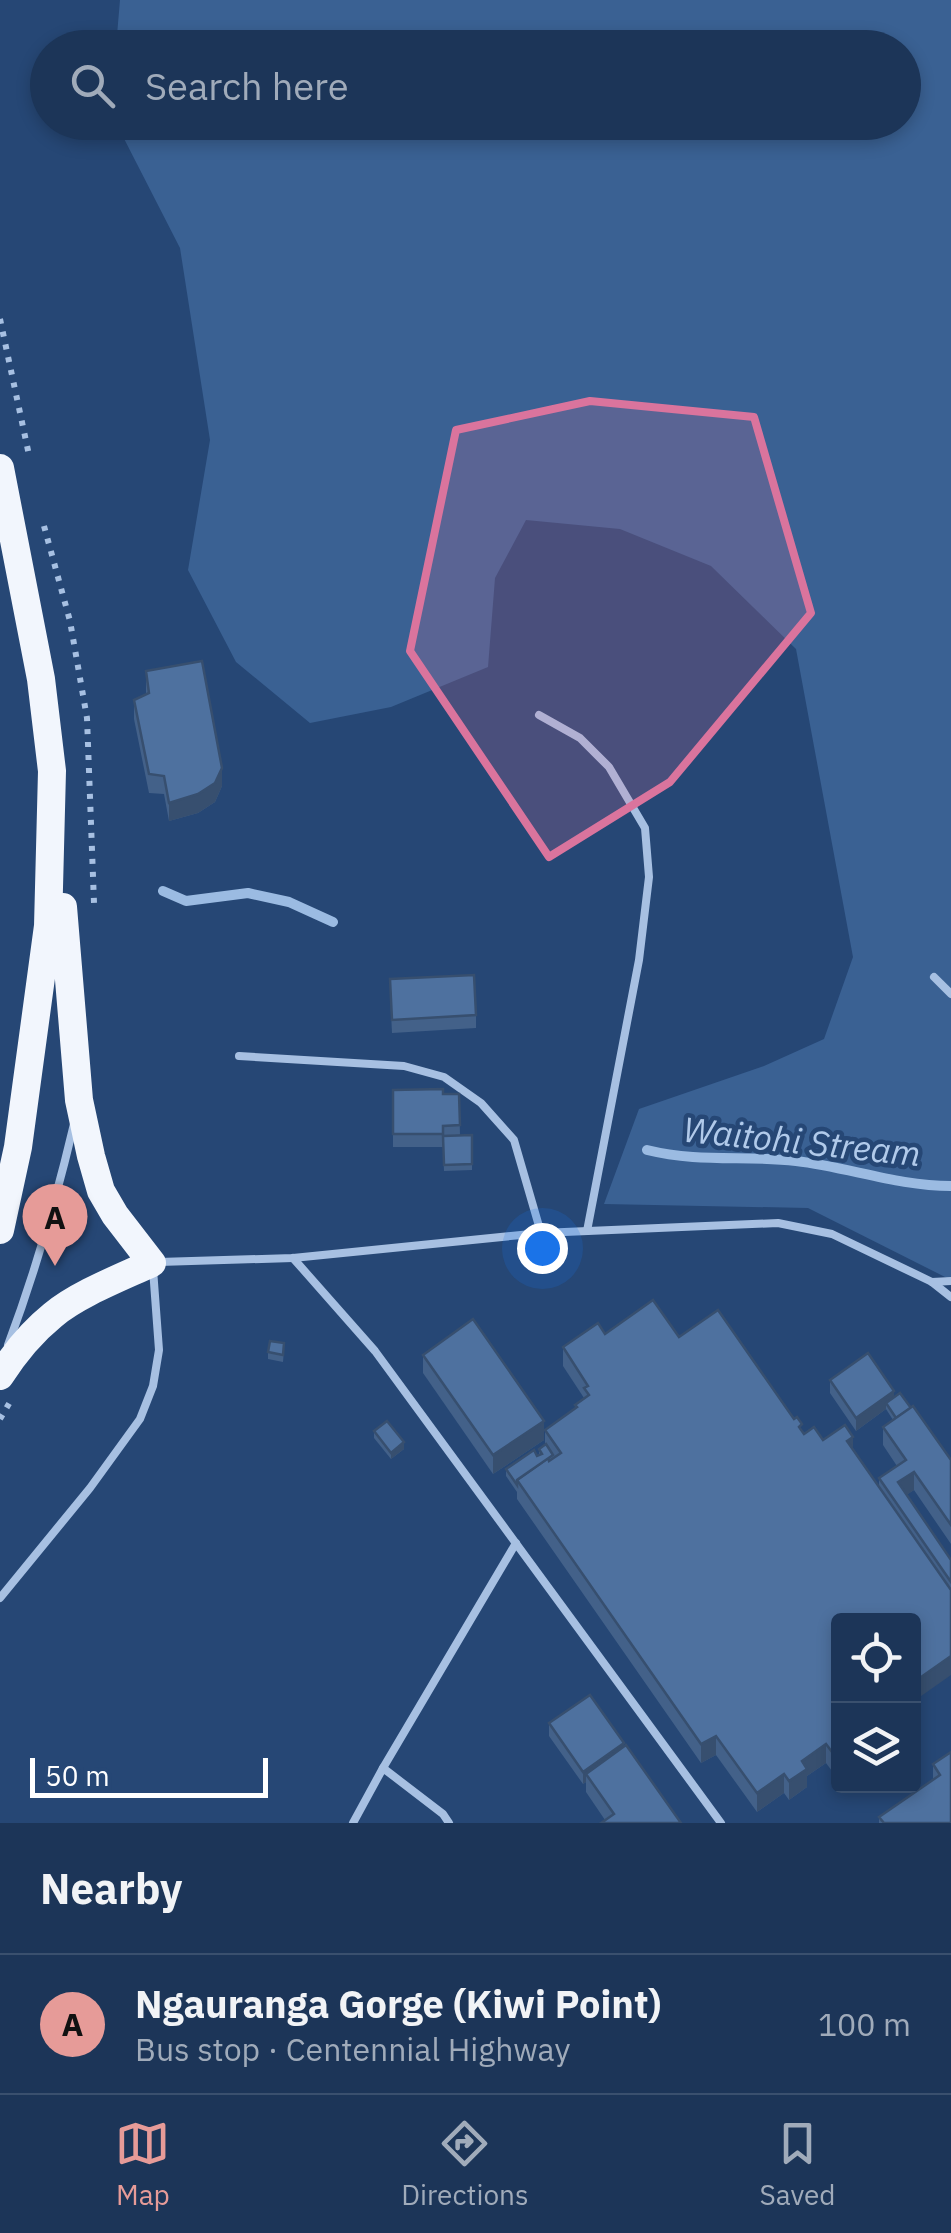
<!DOCTYPE html>
<html lang="en">
<head>
<meta charset="utf-8">
<style>
	:root { --surface:#1c3558; --page:#294061; --text:#f1f3f6; --muted:#a0abba; --line:#3a506e; --accent:#e69b98 }
	body { margin:0; font-family:"IBM Plex Sans",sans-serif; background:var(--page); color:var(--text) }
	.controls { position:absolute; right:30px; bottom:30px; display:grid; overflow:hidden; border-radius:10px; box-shadow:0 5px 15px #0003 }
	.controls button { width:90px; height:90px; display:grid; place-items:center; padding:0; border:0; border-bottom:2px solid var(--line); background:var(--surface); color:var(--text); font:50px sans-serif }
	.scale { position:absolute; left:30px; bottom:25px; width:238px; box-sizing:border-box; padding-left:10px; border:5px solid #fff; border-top:0; font-size:28px; line-height:35px; white-space:nowrap; color:#fff; -webkit-text-stroke:8px #264775; paint-order:stroke }
	.you { position:absolute; left:542px; top:1248px; width:35px; height:35px; margin:-25px; border:8px solid #fff; border-radius:50%; background:#1a73e8; box-shadow:0 0 0 15px #1a73e833 }
	.badge { display:grid; place-items:center; width:65px; height:65px; border-radius:50%; background:var(--accent); color:#111; font-size:32px; font-weight:700 }
	.pin { position:absolute; translate:-50% -82px; filter:drop-shadow(0 2px 5px #0008) }
	.pin::after { content:''; position:absolute; top:52px; width:35px; height:30px; background:inherit; clip-path:polygon(0 0,100% 0,50% 100%) }
	.list { margin:0; padding:0; list-style:none }
	h2 { display:flex; justify-content:space-between; align-items:center; height:130px; margin:0; padding:0 40px; font-size:42px }
	h2 small { font-size:32px; font-weight:400; color:var(--muted) }
	.list li { display:grid; grid-template-columns:65px 1fr auto; gap:30px; align-items:center; box-sizing:border-box; height:140px; padding:0 40px; border-top:2px solid var(--line) }
	.list b { display:block; font-size:38px; white-space:nowrap }
	.list p { margin:0; font-size:32px; white-space:nowrap; color:var(--muted) }
	.list em { font-size:32px; font-style:normal; color:var(--muted) }
	.icon { flex:none; width:55px; height:55px; fill:none; stroke:currentColor; stroke-width:2; stroke-linecap:round; stroke-linejoin:round }
	.map { position:relative; flex:none; width:951px; height:1823px; overflow:hidden }
	.search { position:absolute; background:var(--surface); box-shadow:0 5px 15px #0003; left:30px; right:30px; top:30px; height:110px; display:flex; align-items:center; gap:25px; box-sizing:border-box; padding:0 35px; border-radius:55px; color:var(--muted); font-size:38px }
	.sheet { height:270px; background:var(--surface) }
	nav { display:flex; justify-content:space-around; align-items:center; box-sizing:border-box; height:140px; border-top:2px solid var(--line); background:var(--surface); font-size:28px; color:var(--muted) }
	nav a { display:grid; justify-items:center; gap:5px }
	nav .on { color:var(--accent) }
	.map>svg:first-child { display:block }
	.green { fill:#3a6193 }
	.lines { fill:none; stroke-linecap:round; stroke-linejoin:round }
	.stream { stroke:#9bbbe2; stroke-width:10 }
	.path { stroke:#a7c0e2; stroke-width:6; stroke-dasharray:5 8; stroke-linecap:butt }
	.service { stroke:#a7c0e2; stroke-width:8 }
	.trunk { stroke:#f2f6fd; stroke-width:28 }
	.wall { fill:#436189 }
	.shaded-wall { fill:#374f6f }
	.building { fill:#4e719f; stroke:#374f6f; stroke-width:2.5 }
	.marked { fill:#da749d; fill-opacity:0.2; stroke:#da749d; stroke-width:8; stroke-linejoin:round }
	.labels { text-anchor:middle; dominant-baseline:central; stroke-width:9; stroke-linejoin:round; paint-order:stroke }
	.water-label { font-size:35px; font-style:italic; fill:#b1caea; stroke:#264775 }
</style>
</head>
<body>
<div class="map">
<svg width="951" height="1823" viewBox="0 0 951 1823">
	<rect width="100%" height="100%" fill="#264775"/>
	<path class="green" d="M120,0H951V1280L808,1208L604,1204L639,1109L764,1066L824,1039L853,957L796,649L711,566L620,529L526,520L495,578L488,667L391,707L310,723L236,662L188,570L210,440L180,248L116,123L904,122V48L116,47Z"/>
	<g class="lines">
		<g class="stream">
			<path d="M163,891L186,901L248,893L289,902L333,922"/>
			<path d="M647,1150C700,1163 744,1155 796,1161C848,1167 898,1186 951,1186"/>
		</g>
		<g class="path">
			<path d="M0,319L29,455"/>
			<path d="M44,526L70,621L87,718L94,903"/>
			<path d="M0,1419L10,1402"/>
		</g>
		<g class="service">
			<path d="M539,715L580,738L609,767L645,828L649,877L639,960L587,1231"/>
			<path d="M934,977L951,994"/>
			<path d="M239,1056L404,1066L444,1077L481,1103L514,1140L541,1233"/>
			<path d="M293,1258L375,1351L721,1823"/>
			<path d="M159,1262L293,1258L541,1233L778,1223L832,1234L932,1282L951,1297"/>
			<path d="M932,1282L951,1281"/>
			<path d="M8,1345C35,1273 56,1200 74,1124"/>
			<path d="M0,1598L90,1488L140,1419L153,1386L159,1350L153,1269"/>
			<path d="M383,1768L516,1543"/>
			<path d="M353,1823L383,1768L443,1814L449,1823"/>
		</g>
		<g class="trunk">
			<path d="M0,468L41,679L52,771L48,926L18,1147L0,1230"/>
			<path d="M0,1376C14,1354 32,1332 53,1315C78,1294 122,1277 152,1263L115,1215L101,1191L91,1156L79,1100L63,907"/>
		</g>
	</g>
	<g class="wall">
		<path d="M146,671L222,786L215,802L198,813L169,821L164,794L149,793L134,719V700L146,694Z"/>
		<path d="M390,992L476,1015V1028L392,1033Z"/>
		<path d="M393,1090L459,1094L460,1136L472,1135V1170L444,1171L443,1147H393Z"/>
		<path d="M605,1334L679,1337L804,1434L853,1451L879,1487V1478L897,1466L883,1445V1427L893,1420L886,1409L856,1431L830,1393V1380L894,1397L951,1460V1544L914,1490L906,1495L951,1560V1675L914,1620L832,1771L826,1763L807,1776V1787L789,1800L784,1793L757,1812L716,1755L701,1763L517,1499V1492L506,1476V1469L539,1455V1449L545,1445V1430L575,1409V1405L584,1398L563,1366V1347Z"/>
		<path d="M284,1350L283,1362L268,1359V1352Z"/>
		<path d="M423,1355L544,1440L493,1474L423,1373Z"/>
		<path d="M374,1431L404,1449L391,1459L374,1438Z"/>
		<path d="M549,1723L624,1747L681,1823L605,1820L586,1792V1782L583,1784L549,1736Z"/>
		<path d="M951,1752V1823H879V1817L933,1780V1764Z"/>
	</g>
	<g class="shaded-wall">
		<path d="M222,768V786L215,802L198,813L169,821V803Z"/>
		<path d="M894,1391V1404L886,1403V1409L856,1431V1418Z"/>
		<path d="M544,1421V1440L493,1474V1455Z"/>
		<path d="M853,1437V1456L847,1441Z"/>
		<path d="M404,1442V1449L391,1459V1453Z"/>
		<path d="M914,1472V1490L898,1501V1482Z"/>
		<path d="M951,1656V1675L914,1701V1682Z"/>
		<path d="M716,1736V1755L701,1763V1744Z"/>
		<path d="M624,1743V1756L586,1774V1782L583,1784V1772Z"/>
		<path d="M826,1744V1763L807,1776V1787L789,1800V1781L802,1761Z"/>
		<path d="M838,1747V1766L832,1771V1752Z"/>
		<path d="M784,1774V1793L757,1812V1793Z"/>
	</g>
	<g class="building">
		<path d="M202,661L222,768L215,783L198,794L169,803L164,776L149,774L134,700L149,693L146,671Z"/>
		<path d="M474,975L476,1015L392,1020L390,979Z"/>
		<path d="M443,1089V1094H459L460,1125L443,1126V1134H393V1090Z"/>
		<path d="M472,1135V1164L444,1165L443,1136Z"/>
		<path d="M653,1300L679,1337L718,1310L794,1419L797,1417L802,1424L799,1427L804,1434L814,1427L823,1440L845,1425L853,1437L847,1441L951,1590V1656L914,1682V1620H838V1747L832,1752L826,1744L802,1761L807,1769L789,1781L784,1774L757,1793L716,1736L701,1744L517,1480L548,1458L549,1461L561,1453L545,1430L577,1407L575,1405L589,1395L584,1388L588,1386L563,1347L598,1323L605,1334Z"/>
		<path d="M473,1319L544,1421L493,1455L423,1355Z"/>
		<path d="M270,1341L284,1343L283,1355L268,1352Z"/>
		<path d="M868,1353L894,1391L856,1418L830,1380Z"/>
		<path d="M900,1393L911,1408L896,1418L886,1403Z"/>
		<path d="M913,1406L951,1460V1525L914,1472L898,1482L951,1560V1582L879,1478L906,1460L883,1427Z"/>
		<path d="M387,1421L404,1442L391,1453L374,1431Z"/>
		<path d="M546,1444L553,1455L517,1480V1485L506,1469L534,1450L537,1456L542,1454L539,1449Z"/>
		<path d="M590,1695L624,1743L583,1772L549,1723Z"/>
		<path d="M626,1745L681,1823H601L614,1814L586,1774Z"/>
		<path d="M951,1752V1823H884L879,1817L940,1775L933,1764Z"/>
	</g>
	<path class="marked" d="M590,401L754,417L811,613L670,782L549,857L410,651L456,430Z"/>
	<g class="labels">
		<g class="water-label">
			<text transform="translate(802 1141) rotate(6)">Waitohi Stream</text>
		</g>
	</g>
</svg>
<div class="controls">
<button><svg class="icon" aria-label="locate" viewBox="0 0 24 24"><circle cx="12" cy="12" r="6"/><path d="M12 2v4M12 18v4M2 12h4M18 12h4"/></svg></button>
<button><svg class="icon" aria-label="layers" viewBox="0 0 24 24"><path d="M12 4l9 5-9 5-9-5zM3 14l9 5 9-5"/></svg></button>
</div>
<div class="scale">50 m</div>
<div class="you"></div>
<div class="pin badge" style="left:55px;top:1266px">A</div>
<div class="search"><svg class="icon" aria-label="search" viewBox="0 0 24 24"><circle cx="10" cy="10" r="6"/><path d="M15 15l6 6"/></svg>Search here</div>
</div>
<section class="sheet">
<h2>Nearby<small></small></h2>
<ul class="list">
<li><span class="badge">A</span><div><b>Ngauranga Gorge (Kiwi Point)</b><p>Bus stop · Centennial Highway</p></div><em>100 m</em></li>
</ul>
</section>
<nav>
<a class="on"><svg class="icon" aria-label="map" viewBox="0 0 24 24"><path d="M3 6l6-2 6 2 6-2v14l-6 2-6-2-6 2zM9 4v14M15 6v14"/></svg>Map</a>
<a><svg class="icon" aria-label="directions" viewBox="0 0 24 24"><path d="M12 3l9 9-9 9-9-9zM9 14v-3h6M13 9l2 2-2 2"/></svg>Directions</a>
<a><svg class="icon" aria-label="saved" viewBox="0 0 24 24"><path d="M7 4h10v16l-5-4-5 4z"/></svg>Saved</a>
</nav>
</body>
</html>
